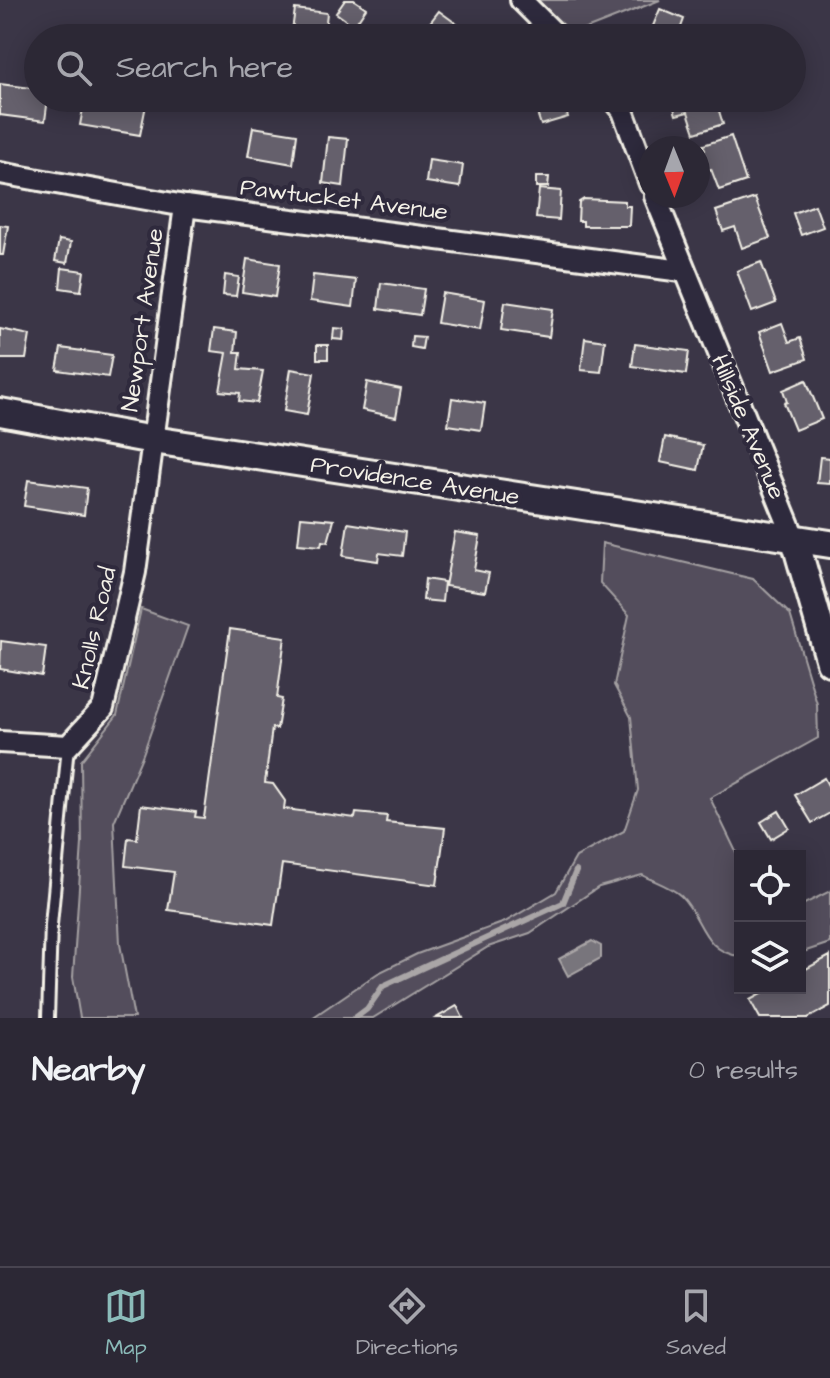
<!DOCTYPE html>
<html lang="en">
<head>
<meta charset="utf-8">
<style>
	:root { --surface:#2c2835; --page:#383441; --text:#f1f3f6; --muted:#a6a6ad; --line:#484450; --accent:#8bbbb9 }
	body { margin:0; font-family:"Architects Daughter",sans-serif; background:var(--page); color:var(--text) }
	.controls { position:absolute; right:24px; bottom:24px; display:grid; overflow:hidden; border-radius:0px; box-shadow:0 4px 20px #0003 }
	.controls button { width:72px; height:72px; display:grid; place-items:center; padding:0; border:0; border-bottom:2px solid var(--line); background:var(--surface); color:var(--text); font:40px sans-serif }
	.compass { position:absolute; left:638px; top:136px; width:72px; height:72px; border-radius:50%; background:var(--surface); box-shadow:0 4px 20px #0003; rotate:179deg }
	.list { margin:0; padding:0; list-style:none }
	h2 { display:flex; justify-content:space-between; align-items:center; height:104px; margin:0; padding:0 32px; font-size:34px }
	h2 small { font-size:26px; font-weight:400; color:var(--muted) }
	.icon { flex:none; width:44px; height:44px; fill:none; stroke:currentColor; stroke-width:2; stroke-linecap:round; stroke-linejoin:round }
	.map { position:relative; flex:none; width:830px; height:1018px; overflow:hidden }
	.search { position:absolute; background:var(--surface); box-shadow:0 4px 20px #0003; left:24px; right:24px; top:24px; height:88px; display:flex; align-items:center; gap:20px; box-sizing:border-box; padding:0 28px; border-radius:44px; color:var(--muted); font-size:30px }
	.sheet { height:248px; background:var(--surface) }
	nav { display:flex; justify-content:space-around; align-items:center; box-sizing:border-box; height:112px; border-top:2px solid var(--line); background:var(--surface); font-size:22px; color:var(--muted) }
	nav a { display:grid; justify-items:center; gap:4px }
	nav .on { color:var(--accent) }
	.map>svg:first-child { display:block }
	.green { fill:#534e5c; stroke:#a4a0a2; stroke-width:2 }
	.water { fill:#78747b; stroke:#aaa6a7; stroke-width:2 }
	.lines { fill:none; stroke-linecap:round; stroke-linejoin:round }
	.stream { stroke:#aaa6a7; stroke-width:6 }
	.building { fill:#65616c; stroke:#f4f1e8; stroke-width:2 }
	.service-casing { stroke:#f4f1e8; stroke-width:16 }
	.minor-casing { stroke:#f4f1e8; stroke-width:26 }
	.tertiary-casing { stroke:#f4f1e8; stroke-width:32 }
	.service { stroke:#2f2a3d; stroke-width:10 }
	.minor { stroke:#2f2a3d; stroke-width:20 }
	.tertiary { stroke:#2f2a3d; stroke-width:26 }
	.labels { text-anchor:middle; dominant-baseline:central; stroke-width:8; stroke-linejoin:round; paint-order:stroke }
	.street-label { font-size:24px; fill:#f4f1e8; stroke:#2f2a3d }
</style>
</head>
<body>
<div class="map">
<svg width="830" height="1018" viewBox="0 0 830 1018">
	<rect width="100%" height="100%" fill="#3b3647"/>
	<filter id="ink" filterUnits="userSpaceOnUse"><feTurbulence type="fractalNoise" baseFrequency=".0125" numOctaves="2"/><feDisplacementMap in="SourceGraphic" scale="16" xChannelSelector="R" yChannelSelector="G"/><feConvolveMatrix kernelMatrix="1 2 1 2 8 2 1 2 1" color-interpolation-filters="sRGB"/></filter>
	<g filter="url(#ink)">
		<g class="green">
			<path d="M537,0H660L573,34Z"/>
			<path d="M602,543L753,579L790,614L817,704L818,738L710,798L740,860V956C702,952 703,918 681,896C672,887 653,881 642,875L599,887L530,933L488,947L373,1018H312L378,973L417,954L505,922L556,892L576,857L624,831L638,790L631,717L614,685L629,615L600,583Z"/>
			<path d="M141,609L188,626L143,754L114,822L120,944L134,1018H80L73,977L82,843L81,761L117,715Z"/>
			<path d="M830,891V943L800,953V906Z"/>
		</g>
		<path class="water" d="M592,941L601,946V958L568,976L559,959Z"/>
		<g class="lines">
			<path class="stream" d="M355,1018L367,1009L383,986L563,903L576,871"/>
		</g>
		<g class="building">
			<path d="M345,0H354L366,8L354,26L336,13Z"/>
			<path d="M295,9L327,13L324,38H291Z"/>
			<path d="M660,9L684,19L677,38H648Z"/>
			<path d="M439,11L476,38H418Z"/>
			<path d="M0,84L38,89V98H48L45,121L0,115Z"/>
			<path d="M85,98L146,105L140,135L80,125Z"/>
			<path d="M344,98H376L374,108L343,103Z"/>
			<path d="M532,98H562L568,117L541,125Z"/>
			<path d="M671,98H715L723,124L695,133L688,112L676,115Z"/>
			<path d="M253,127L297,134L293,164L248,156Z"/>
			<path d="M731,136L746,181L719,190L711,169L701,172L698,153L705,150L703,145Z"/>
			<path d="M328,137L348,139L343,186L323,183Z"/>
			<path d="M429,160L463,165L460,187L426,182Z"/>
			<path d="M536,177H549L548,187H536Z"/>
			<path d="M539,189L561,191L559,220L536,218Z"/>
			<path d="M755,198L770,238L742,248L735,227L723,231L716,211Z"/>
			<path d="M584,199L625,201V206H630L629,226H583V221H578L579,202Z"/>
			<path d="M815,205L823,227L801,235L793,213Z"/>
			<path d="M0,225L8,226L3,255H0Z"/>
			<path d="M59,240L71,242L67,263L55,261Z"/>
			<path d="M247,259L280,264L275,297L242,292Z"/>
			<path d="M761,262L776,303L752,312L737,271Z"/>
			<path d="M62,268L84,271L81,291L60,288Z"/>
			<path d="M225,275L239,277L236,296L223,295Z"/>
			<path d="M313,275L356,280L353,307L310,301Z"/>
			<path d="M381,283L424,289L420,315L378,309Z"/>
			<path d="M442,293L485,300L480,330L437,323Z"/>
			<path d="M505,302L553,309L549,337L501,330Z"/>
			<path d="M782,323L789,342L800,338L807,359L773,371L759,332Z"/>
			<path d="M334,328L344,329L343,340L333,339Z"/>
			<path d="M0,329L30,335L26,359H0Z"/>
			<path d="M214,329L237,332L235,352H241L239,369L263,371L257,403L239,401L240,393L220,391L227,353L211,351Z"/>
			<path d="M412,336L424,337L422,349L411,347Z"/>
			<path d="M585,338L605,341L601,372L581,370Z"/>
			<path d="M635,344L689,351L686,374L632,366Z"/>
			<rect x="317" y="345" width="11" height="14"/>
			<path d="M61,348L112,355L108,377L57,370Z"/>
			<path d="M291,369L314,373L307,415L284,411Z"/>
			<path d="M806,380L822,419L795,430L784,403L787,402L783,390Z"/>
			<path d="M367,382L401,389L396,417L362,410Z"/>
			<path d="M452,398L485,403L481,430L448,425Z"/>
			<path d="M665,437L703,445L698,470L660,462Z"/>
			<path d="M820,457L830,458V484L817,483Z"/>
			<path d="M28,480L87,488L84,515L24,506Z"/>
			<path d="M301,517L334,520L328,542L322,541L321,546L298,544Z"/>
			<path d="M348,523L405,532L402,556L379,553L378,561L343,556Z"/>
			<path d="M455,532L480,536L474,570L489,573L485,592L445,586Z"/>
			<path d="M425,579L444,582L442,602L423,600Z"/>
			<path d="M230,629L285,637L277,698L282,699L277,729L272,728L265,783L273,784L285,801L284,809L355,818L356,813L387,816L386,822L445,828L437,885L282,864L273,925L168,910L174,872L125,866L128,838L137,839L141,805L196,812L195,817L204,818Z"/>
			<path d="M1,641L46,647L42,676L0,669Z"/>
			<path d="M824,778L830,789V813L812,823L795,795Z"/>
			<path d="M779,811L789,828L771,839L761,822Z"/>
			<path d="M830,956V1006L808,1018H760L750,1000L772,988H800V972Z"/>
			<path d="M457,1006L463,1018H436Z"/>
		</g>
		<g class="lines">
			<g class="service-casing">
				<path id="service" d="M48,1018L51,925L68,746"/>
			</g>
			<g class="minor-casing">
				<g id="minor">
					<path d="M521,0L559,38"/>
					<path d="M613,98L623,111L650,184"/>
					<path d="M0,173L185,206L682,271"/>
					<path d="M655,196L795,540"/>
					<path d="M0,742L68,746L103,708L135,572L185,206"/>
				</g>
			</g>
			<g class="tertiary-casing">
				<g id="tertiary">
					<path d="M0,412L153,440L830,544"/>
					<path d="M795,540L830,662"/>
				</g>
			</g>
			<use href="#service" class="service"/>
			<use href="#minor" class="minor"/>
			<use href="#tertiary" class="tertiary"/>
		</g>
	</g>
	<g class="labels">
		<g class="street-label">
			<text transform="translate(344 200) rotate(7)">Pawtucket Avenue</text>
			<text transform="translate(143 320) rotate(-82)">Newport Avenue</text>
			<text transform="translate(748 427) rotate(67)">Hillside Avenue</text>
			<text transform="translate(415 481) rotate(9)">Providence Avenue</text>
			<text transform="translate(95 628) rotate(-77)">Knolls Road</text>
		</g>
	</g>
</svg>
<div class="controls">
<button><svg class="icon" aria-label="locate" viewBox="0 0 24 24"><circle cx="12" cy="12" r="6"/><path d="M12 2v4M12 18v4M2 12h4M18 12h4"/></svg></button>
<button><svg class="icon" aria-label="layers" viewBox="0 0 24 24"><path d="M12 4l9 5-9 5-9-5zM3 14l9 5 9-5"/></svg></button>
</div>
<svg class="compass" viewBox="-18 -18 36 36"><path d="M0-13l5 13h-10z" fill="#e53935"/><path d="M0 13l5-13h-10z" fill="#a6a6ad"/></svg>
<div class="search"><svg class="icon" aria-label="search" viewBox="0 0 24 24"><circle cx="10" cy="10" r="6"/><path d="M15 15l6 6"/></svg>Search here</div>
</div>
<section class="sheet">
<h2>Nearby<small>0 results</small></h2>
<ul class="list">
</ul>
</section>
<nav>
<a class="on"><svg class="icon" aria-label="map" viewBox="0 0 24 24"><path d="M3 6l6-2 6 2 6-2v14l-6 2-6-2-6 2zM9 4v14M15 6v14"/></svg>Map</a>
<a><svg class="icon" aria-label="directions" viewBox="0 0 24 24"><path d="M12 3l9 9-9 9-9-9zM9 14v-3h6M13 9l2 2-2 2"/></svg>Directions</a>
<a><svg class="icon" aria-label="saved" viewBox="0 0 24 24"><path d="M7 4h10v16l-5-4-5 4z"/></svg>Saved</a>
</nav>
</body>
</html>
